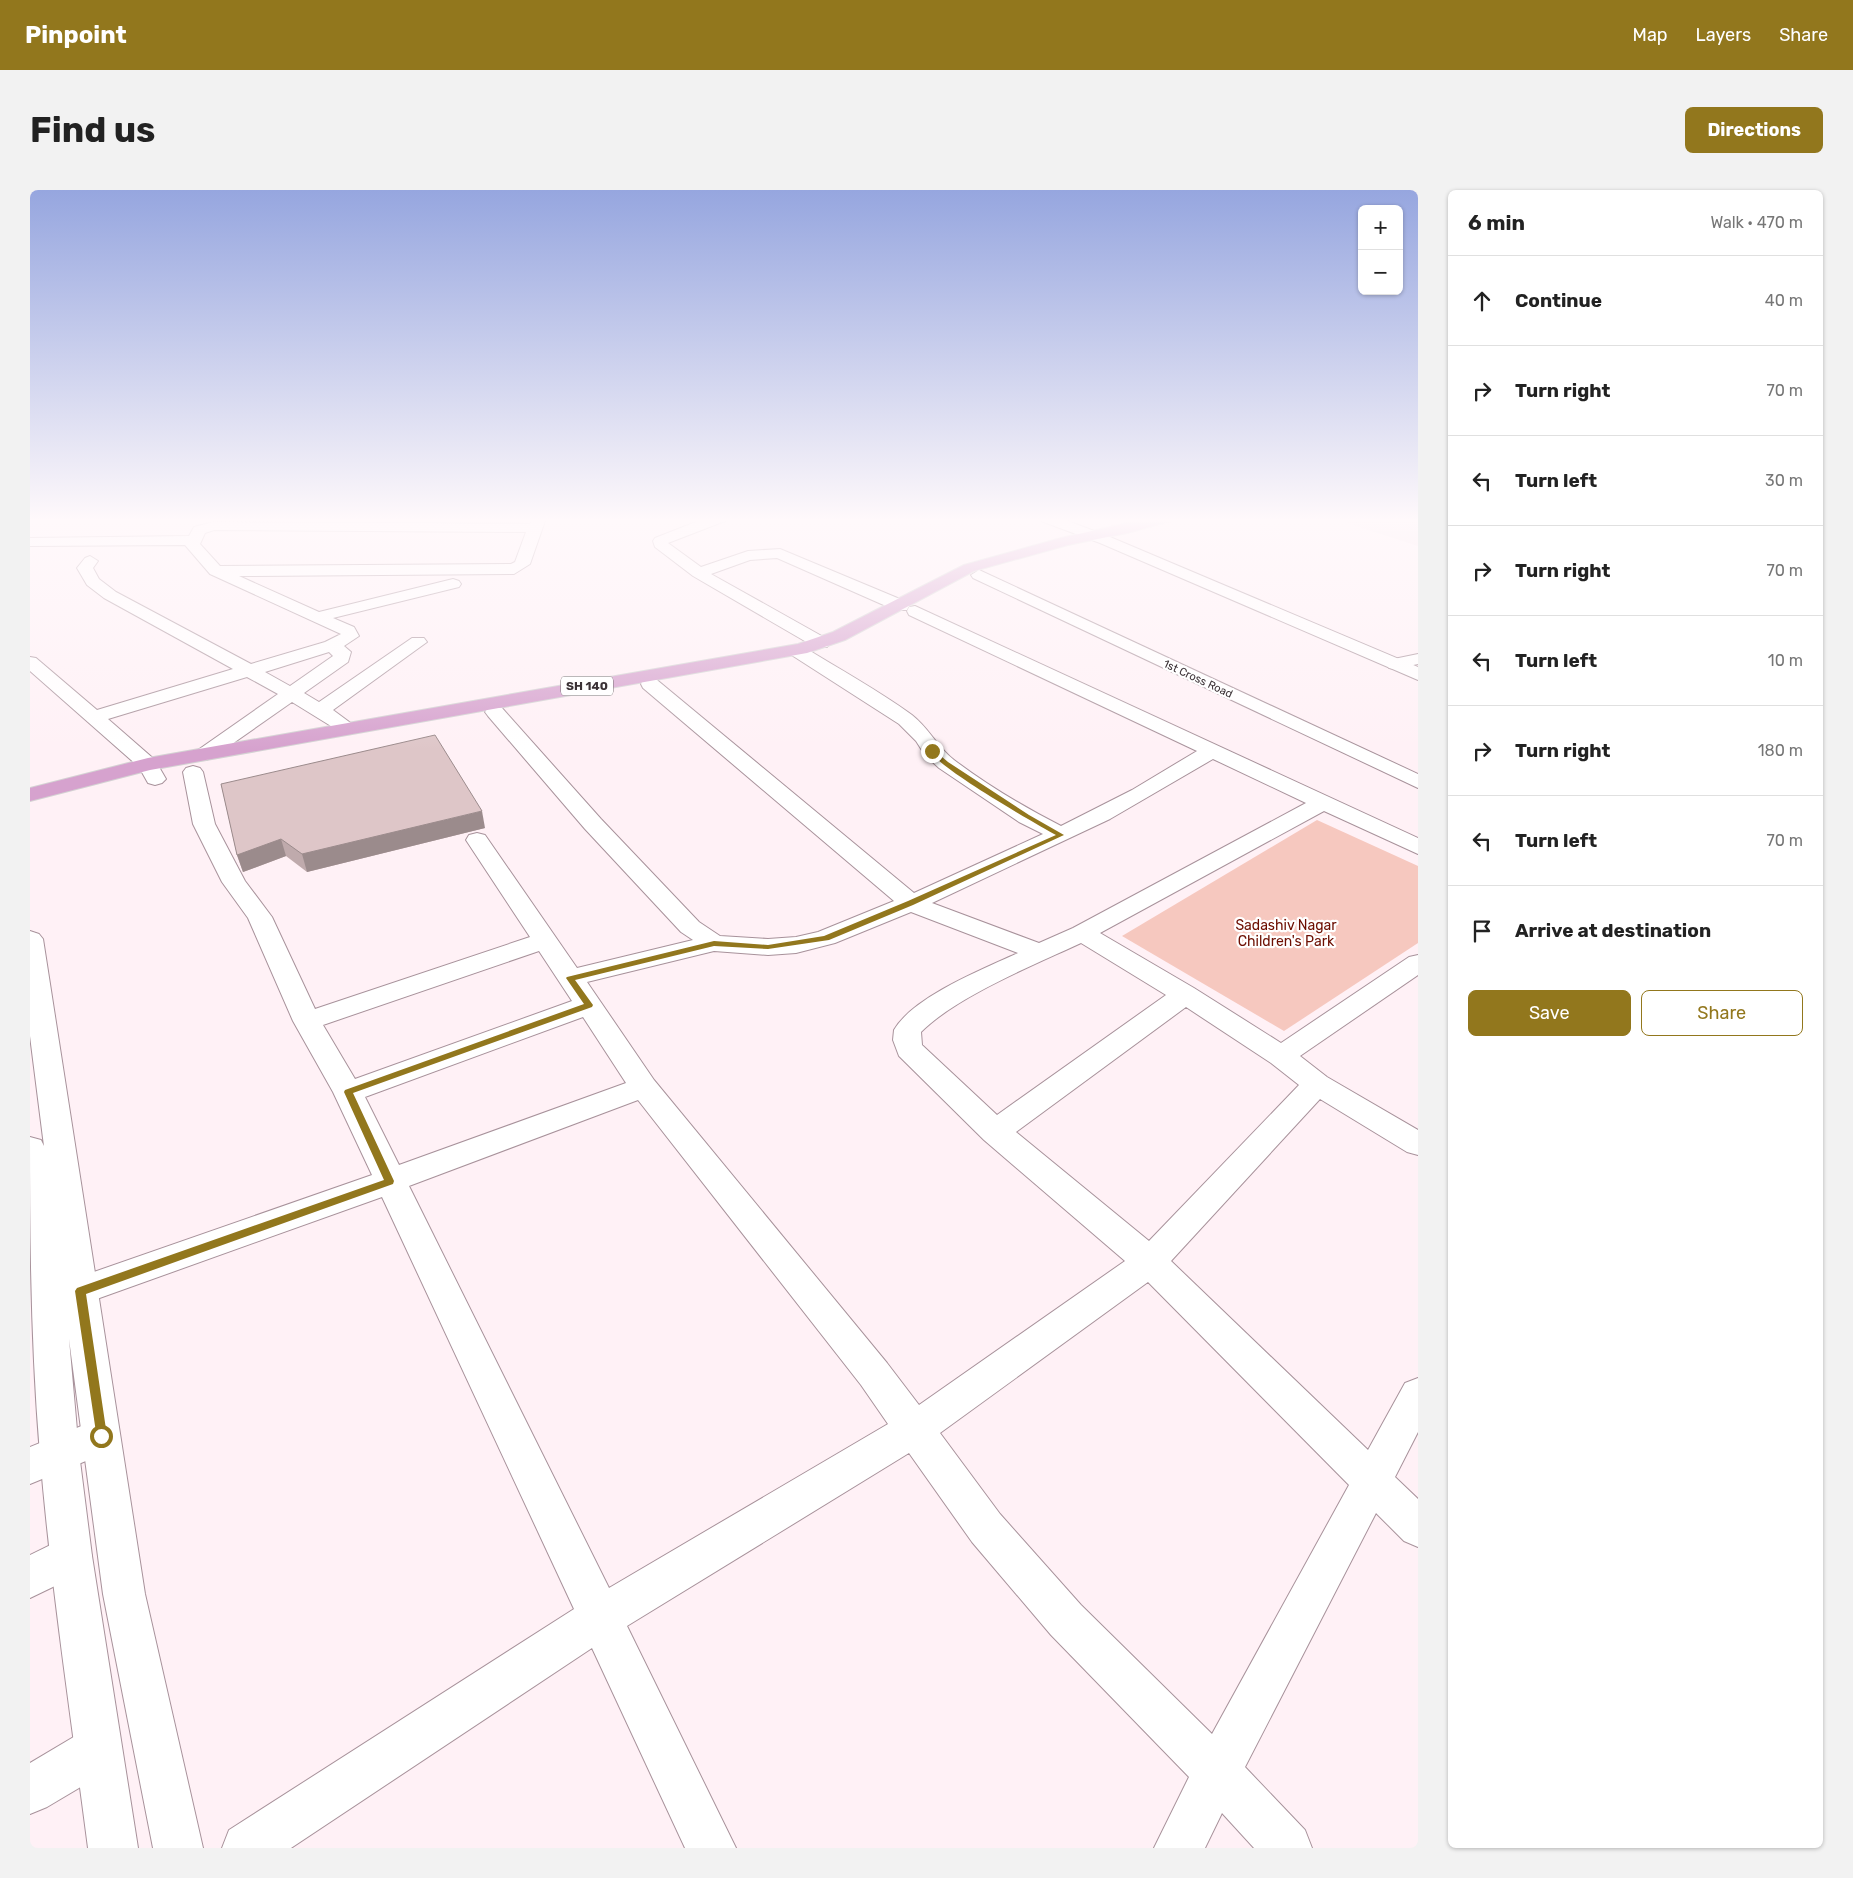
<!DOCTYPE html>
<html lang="en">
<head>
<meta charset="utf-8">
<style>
	:root { --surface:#fff; --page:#f2f2f2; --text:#222; --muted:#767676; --line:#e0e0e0; --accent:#92771d }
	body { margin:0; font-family:Rubik,sans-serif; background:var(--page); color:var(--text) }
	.controls { position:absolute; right:15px; top:15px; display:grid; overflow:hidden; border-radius:8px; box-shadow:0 1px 4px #0004 }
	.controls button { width:45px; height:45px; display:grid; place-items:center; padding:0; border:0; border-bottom:1px solid var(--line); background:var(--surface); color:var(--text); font:25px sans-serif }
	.stop { position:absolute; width:15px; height:15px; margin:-11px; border:4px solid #92771d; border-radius:50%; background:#fff }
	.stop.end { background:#92771d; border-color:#fff; box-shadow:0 1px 5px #0008 }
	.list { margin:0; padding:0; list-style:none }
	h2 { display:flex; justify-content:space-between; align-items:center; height:65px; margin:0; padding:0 20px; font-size:21px }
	h2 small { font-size:16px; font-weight:400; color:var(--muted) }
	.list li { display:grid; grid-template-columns:32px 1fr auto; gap:15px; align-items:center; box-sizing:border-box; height:90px; padding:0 20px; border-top:1px solid var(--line) }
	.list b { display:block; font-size:19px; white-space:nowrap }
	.list em { font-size:16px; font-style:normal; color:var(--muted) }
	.actions { display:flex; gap:10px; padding:15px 20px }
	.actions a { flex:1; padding:11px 0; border:1px solid var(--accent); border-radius:8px; text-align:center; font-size:18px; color:var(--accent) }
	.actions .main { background:var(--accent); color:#fff }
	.icon { flex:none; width:28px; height:28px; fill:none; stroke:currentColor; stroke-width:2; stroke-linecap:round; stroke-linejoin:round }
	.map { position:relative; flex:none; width:1388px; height:1658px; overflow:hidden; border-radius:8px }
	header { display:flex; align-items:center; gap:30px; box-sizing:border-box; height:70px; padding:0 25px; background:var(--accent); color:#fff }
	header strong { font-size:24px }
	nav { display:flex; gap:28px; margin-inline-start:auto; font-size:18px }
	.intro { display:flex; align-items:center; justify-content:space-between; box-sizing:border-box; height:120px; padding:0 30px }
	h1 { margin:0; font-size:35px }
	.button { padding:12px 22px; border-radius:8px; background:var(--accent); color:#fff; font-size:18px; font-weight:700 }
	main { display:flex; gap:30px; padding:0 30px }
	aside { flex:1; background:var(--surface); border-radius:8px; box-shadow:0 1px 4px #0004 }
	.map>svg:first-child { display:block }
	.built { fill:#f4e1e9 }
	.green { fill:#f6c8bf }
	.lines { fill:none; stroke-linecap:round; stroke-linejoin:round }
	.minor-casing { stroke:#a8929b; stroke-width:2 }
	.tertiary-casing { stroke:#a8929b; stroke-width:2 }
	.primary-casing { stroke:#d4d2d3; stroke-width:2 }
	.minor { fill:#fff; fill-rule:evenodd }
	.tertiary { fill:#fff; fill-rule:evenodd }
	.primary { fill:#d6a2ce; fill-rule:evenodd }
	.wall { fill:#bfaaac }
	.shaded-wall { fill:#9b8b8c }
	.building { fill:#dec6c8; stroke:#9b8b8c }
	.route { fill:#92771d }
	.labels { text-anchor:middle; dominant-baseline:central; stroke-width:4.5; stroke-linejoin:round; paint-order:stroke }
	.far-street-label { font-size:11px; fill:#3b3236; stroke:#fff }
	.shield { fill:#fff; stroke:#767072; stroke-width:1 }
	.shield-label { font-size:12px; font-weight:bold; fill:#3b3236 }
	.park-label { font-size:14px; fill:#6d0f02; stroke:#fff }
</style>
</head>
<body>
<header>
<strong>Pinpoint</strong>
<nav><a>Map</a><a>Layers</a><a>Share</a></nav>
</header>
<div class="intro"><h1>Find us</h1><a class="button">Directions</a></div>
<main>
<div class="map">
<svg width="1388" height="1658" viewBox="0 0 1388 1658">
	<rect width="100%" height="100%" fill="#fff1f6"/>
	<path class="built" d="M1309,328H1388V356L1326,336Z"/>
	<path class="green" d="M1287,630L1388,676V753L1254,841L1092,746Z"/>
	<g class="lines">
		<g class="minor-casing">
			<g id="minor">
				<path d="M502,328H516L500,374L484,384L209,386L289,422L423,389L429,391L431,394L429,397L303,428L324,437L329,446L314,456L321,462L318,472L274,503L289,512L382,448H394L397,452L303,520L326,537L323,541H309L262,512L182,568L175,570L168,568L165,564L168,560L248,504L217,487L78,529L125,570L136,589L132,593L125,595L118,593L109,577L0,481V467L6,468L67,520L203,479L74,408L57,395L47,378L55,368L60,366L68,371L63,378L69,389L86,402L221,474L295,452L311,444L180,384L155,355L0,356V348L159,346L164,337L183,332L500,334ZM184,340L496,342L485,372L481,374L190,376L170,354L175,343ZM299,462L303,466L260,496L235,482Z"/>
				<path d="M676,328H697L695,331L638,353L671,377L718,361L750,359L877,412L879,416L877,420H865L747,368L720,370L681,384L797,449L800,453L797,457H785L663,386L625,357L623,351L625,348Z"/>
				<path d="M949,380L1388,584V598L943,388L941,385Z"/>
				<path d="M885,416L1388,648V664L1294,621L1070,743L1164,798L1251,853L1379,767L1388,765V785L1270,866L1297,887L1388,940V965L1377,962L1290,909L1141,1071L1338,1260L1375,1193L1388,1188V1242L1365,1287L1388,1309V1357L1374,1351L1346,1323L1215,1577L1275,1640L1282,1658H1224L1192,1623L1175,1658H1124L1159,1587L1021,1445L942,1352L879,1263L597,1436L706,1658H655L562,1458L261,1658H192L199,1640L544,1419L352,1007L50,1115L38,1111L33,1101L38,1091L342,985L303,902L263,831L218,728L192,692L163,634L153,582L156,578L163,576L170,578L173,582L185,634L215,691L242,727L285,819L500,747L436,650L439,645L447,643L455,645L547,778L663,750L651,742L555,639L458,526L455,522L458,518H472L571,629L669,732L690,746L738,749L766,747L788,742L864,711L613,498L611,494L613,490H627L884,703L1013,644L989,632L909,578L895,565L886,551L869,534L760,464L757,460L760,456H772C809,479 848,500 882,525C899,538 907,557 924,570C957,595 994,617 1031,636L1102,600L1167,561L879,425L877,421L879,417ZM1183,569L1276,613L1043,738L1009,753L902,713L1080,629ZM881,722L988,763C953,779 883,807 864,840L863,850L869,866L954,950L1095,1071L889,1215L857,1173L624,890L557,792L684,761L738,765L766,763L805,753ZM1051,753L1136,805L967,925L892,855L891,842C927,806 1004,775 1051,753ZM509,761L542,811L325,889L293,835ZM1156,817L1241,873L1269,895L1119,1051L986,942ZM553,827L596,893L369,975L335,907ZM608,910L831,1195L858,1234L579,1398L379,996ZM1118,1092L1319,1295L1182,1544L1051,1415L970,1324L910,1243Z"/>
				<path d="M1388,464V474L1365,479L1359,478L1356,474L1359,470Z"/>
				<path d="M71,1228L85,1233L90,1246L85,1259L0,1294V1257Z"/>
				<path d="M41,1345L56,1351L62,1366L56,1381L0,1408V1365Z"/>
				<path d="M69,1536L86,1542L92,1559L86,1576L17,1617L0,1624V1573L52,1542Z"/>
			</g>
		</g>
		<g class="tertiary-casing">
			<g id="tertiary">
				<path d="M1009,328H1030L1080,347L1388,477V490L1070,353L1011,331Z"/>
				<path d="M0,741L9,744L13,749L115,1404L173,1658H123L73,1404L39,1149L49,1263L62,1366L108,1658H58C41,1527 21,1396 10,1264C1,1158 0,1052 0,947L11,950L14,956L0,846Z"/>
			</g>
		</g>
		<g class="primary-casing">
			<path id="primary" d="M1119,328H1143L1141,331L1097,343L1038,355L944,381L815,450L777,463L120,580L0,611V598L118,568L768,454L803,442L934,375L1031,348Z"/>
		</g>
		<use href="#minor" class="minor"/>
		<use href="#tertiary" class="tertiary"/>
		<use href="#primary" class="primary"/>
	</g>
	<path class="wall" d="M191,594L455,638L277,682L256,666L213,682L207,665Z"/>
	<g class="shaded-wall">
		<path d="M452,621L455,638L277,682L272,664Z"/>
		<path d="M251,649L256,666L213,682L207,665Z"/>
	</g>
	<path class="building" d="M405,545L452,621L272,664L251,649L207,665L191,594Z"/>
	<linearGradient id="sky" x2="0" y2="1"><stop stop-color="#96a6df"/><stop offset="0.59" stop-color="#fff9fb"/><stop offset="1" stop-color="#fff9fb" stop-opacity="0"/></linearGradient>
	<rect width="1388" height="560" fill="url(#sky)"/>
	<path class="route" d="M900,560H904L918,572L999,625L1034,645L883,715L799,750L738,759L684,756L545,790L563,815L562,817L323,903L364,991L363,994L56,1104L77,1246L71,1251L67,1249L45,1101L47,1098L354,990L314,902L315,900L554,814L536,788L537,787L684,751L738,755L794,746L878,711L1026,645C1006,634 903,575 900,560Z"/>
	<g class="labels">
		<g class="far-street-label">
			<text transform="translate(1168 489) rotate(25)">1st Cross Road</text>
		</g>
		<rect class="shield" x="531" y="486.5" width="52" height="19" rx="4"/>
		<g class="shield-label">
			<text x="557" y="496">SH 140</text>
		</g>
		<g class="park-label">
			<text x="1256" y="735">Sadashiv Nagar<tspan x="1256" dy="16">Children's Park</tspan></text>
		</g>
	</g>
</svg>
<div class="controls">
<button>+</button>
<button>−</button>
</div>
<div class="stop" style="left:71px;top:1246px"></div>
<div class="stop end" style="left:902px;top:561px"></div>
</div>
<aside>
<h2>6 min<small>Walk · 470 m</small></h2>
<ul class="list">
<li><svg class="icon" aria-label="ahead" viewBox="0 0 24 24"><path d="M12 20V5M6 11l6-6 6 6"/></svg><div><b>Continue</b></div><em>40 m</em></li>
<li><svg class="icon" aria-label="right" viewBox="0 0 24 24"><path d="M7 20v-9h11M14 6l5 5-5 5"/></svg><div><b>Turn right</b></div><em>70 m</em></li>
<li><svg class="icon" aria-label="left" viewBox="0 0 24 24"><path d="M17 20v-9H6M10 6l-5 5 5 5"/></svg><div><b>Turn left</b></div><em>30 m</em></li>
<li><svg class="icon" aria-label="right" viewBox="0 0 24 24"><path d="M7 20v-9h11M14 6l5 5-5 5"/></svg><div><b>Turn right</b></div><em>70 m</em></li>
<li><svg class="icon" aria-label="left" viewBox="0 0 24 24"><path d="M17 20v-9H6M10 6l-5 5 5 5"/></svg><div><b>Turn left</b></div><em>10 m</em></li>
<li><svg class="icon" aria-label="right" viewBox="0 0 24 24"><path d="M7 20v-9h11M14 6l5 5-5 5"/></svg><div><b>Turn right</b></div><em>180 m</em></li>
<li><svg class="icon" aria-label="left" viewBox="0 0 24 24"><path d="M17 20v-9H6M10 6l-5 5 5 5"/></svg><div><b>Turn left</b></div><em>70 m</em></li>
<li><svg class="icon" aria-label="arrive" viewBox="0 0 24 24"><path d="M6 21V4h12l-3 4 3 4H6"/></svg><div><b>Arrive at destination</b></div></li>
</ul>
<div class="actions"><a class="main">Save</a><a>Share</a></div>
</aside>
</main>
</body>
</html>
